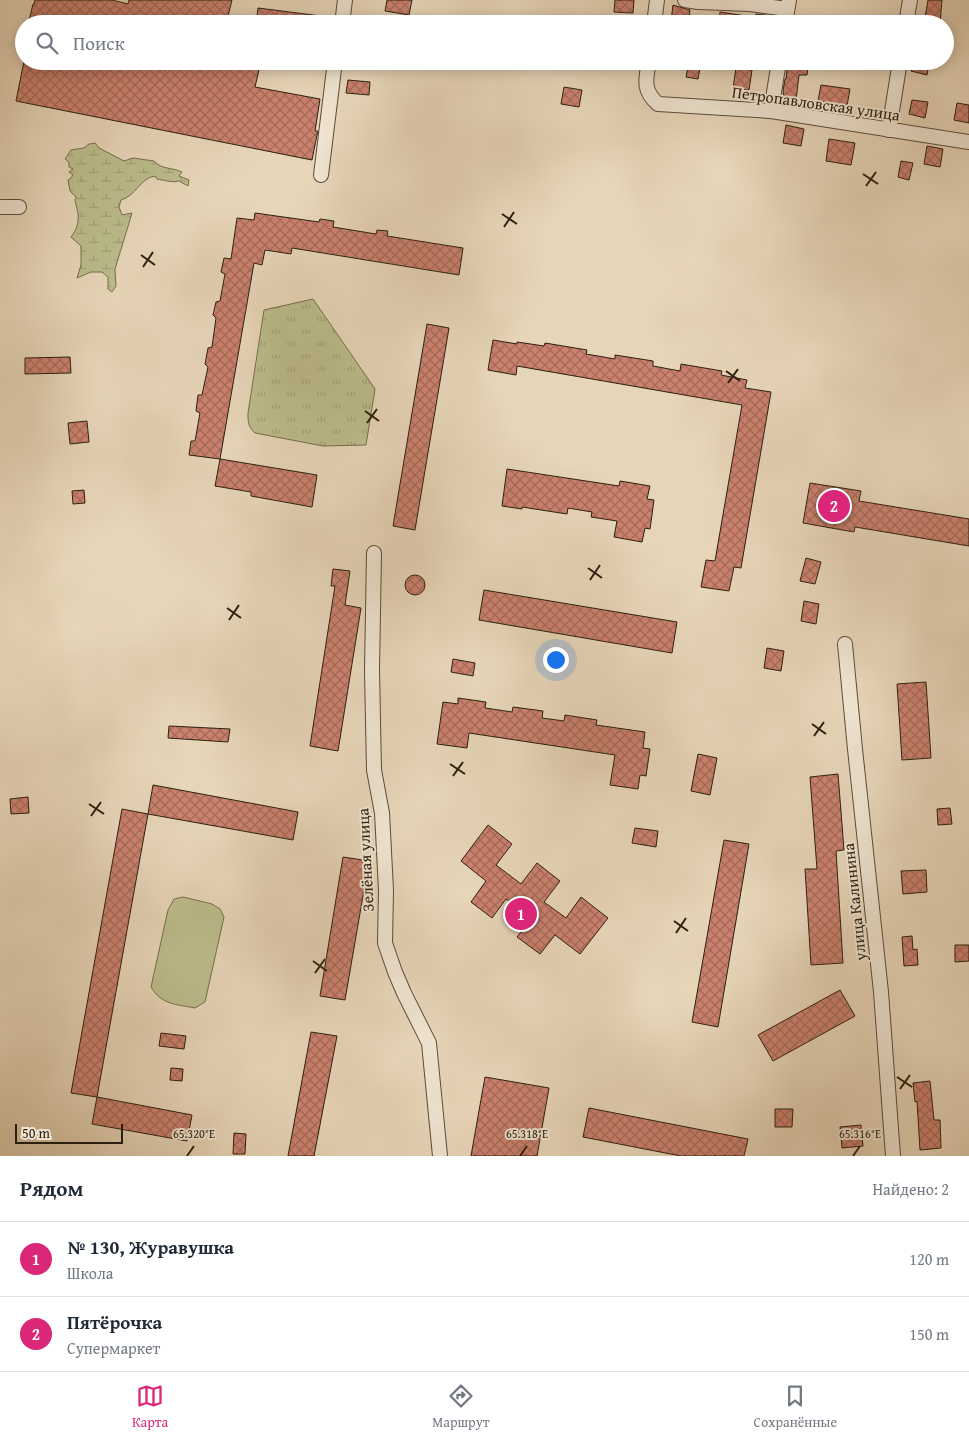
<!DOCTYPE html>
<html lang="ru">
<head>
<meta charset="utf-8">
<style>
	:root { --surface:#fff; --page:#f2f2f3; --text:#1f2937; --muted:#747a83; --line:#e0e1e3; --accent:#db2777 }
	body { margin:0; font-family:"Gentium Book Plus",serif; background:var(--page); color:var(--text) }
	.scale { position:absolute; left:15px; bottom:12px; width:108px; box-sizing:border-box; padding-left:5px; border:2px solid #2b1f0f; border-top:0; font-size:14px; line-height:18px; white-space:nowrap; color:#2b1f0f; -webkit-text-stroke:4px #efe4d1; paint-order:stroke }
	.you { position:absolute; left:555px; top:659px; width:18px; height:18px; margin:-12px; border:4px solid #fff; border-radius:50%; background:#1a73e8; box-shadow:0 0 0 8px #1a73e833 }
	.badge { display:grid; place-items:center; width:32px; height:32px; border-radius:50%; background:var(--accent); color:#fff; font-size:16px; font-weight:700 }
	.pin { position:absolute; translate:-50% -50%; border:2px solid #fff; box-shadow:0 1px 5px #0006 }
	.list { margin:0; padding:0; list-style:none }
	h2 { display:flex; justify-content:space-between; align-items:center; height:65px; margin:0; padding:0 20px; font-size:21px }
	h2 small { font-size:16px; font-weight:400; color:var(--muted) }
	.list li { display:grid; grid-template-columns:32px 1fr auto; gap:15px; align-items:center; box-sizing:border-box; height:75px; padding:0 20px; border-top:1px solid var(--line) }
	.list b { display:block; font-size:19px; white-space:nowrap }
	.list p { margin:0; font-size:16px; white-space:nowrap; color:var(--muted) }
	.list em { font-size:16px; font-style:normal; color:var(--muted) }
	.icon { flex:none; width:28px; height:28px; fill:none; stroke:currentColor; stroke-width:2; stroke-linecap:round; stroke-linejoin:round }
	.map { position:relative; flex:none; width:969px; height:1156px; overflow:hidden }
	.search { position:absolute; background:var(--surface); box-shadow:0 2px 12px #0003; left:15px; right:15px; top:15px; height:55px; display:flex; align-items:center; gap:12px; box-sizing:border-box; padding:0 18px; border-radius:28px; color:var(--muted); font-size:19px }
	.sheet { height:215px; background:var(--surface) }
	nav { display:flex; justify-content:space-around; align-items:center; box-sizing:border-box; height:70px; border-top:1px solid var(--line); background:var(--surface); font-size:14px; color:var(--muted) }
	nav a { display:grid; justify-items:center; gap:2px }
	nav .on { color:var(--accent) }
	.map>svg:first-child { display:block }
	.grass { fill:#bcbc8b; stroke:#746e4d }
	.wetland { fill:url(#wetland-marsh); stroke:#746e4d }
	.park { fill:url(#park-tufts); stroke:#746e4d }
	.building { fill:url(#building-cross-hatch); stroke:#2b1f0f }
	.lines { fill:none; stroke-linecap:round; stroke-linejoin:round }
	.minor-casing { stroke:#5a4c39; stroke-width:16 }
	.minor { stroke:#efe4d1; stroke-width:14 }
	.ticks { fill:none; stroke:#2b1f0f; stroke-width:2 }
	.labels { text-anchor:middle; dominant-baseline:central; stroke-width:4; stroke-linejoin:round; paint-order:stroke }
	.street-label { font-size:16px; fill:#2b1f0f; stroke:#efe4d1 }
	.ticks-label { font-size:12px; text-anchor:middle; fill:#2b1f0f; stroke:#efe4d1; stroke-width:4; stroke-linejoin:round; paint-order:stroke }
</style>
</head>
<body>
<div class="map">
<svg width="969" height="1156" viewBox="0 0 969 1156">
	<defs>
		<pattern id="wetland-marsh" width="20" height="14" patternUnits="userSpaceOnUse" patternTransform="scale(1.25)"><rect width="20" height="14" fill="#bcbc8b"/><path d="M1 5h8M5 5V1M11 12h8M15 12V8" fill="none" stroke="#a2a177"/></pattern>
		<pattern id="park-tufts" width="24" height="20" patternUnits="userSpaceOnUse" patternTransform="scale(1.25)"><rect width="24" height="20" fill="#bcbc8b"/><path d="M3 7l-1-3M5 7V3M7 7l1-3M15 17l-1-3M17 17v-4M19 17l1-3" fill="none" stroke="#a2a177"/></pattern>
		<pattern id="building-cross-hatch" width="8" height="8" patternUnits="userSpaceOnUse" patternTransform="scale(1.25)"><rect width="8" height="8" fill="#cb816e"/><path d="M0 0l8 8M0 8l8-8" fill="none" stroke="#a56959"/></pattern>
	</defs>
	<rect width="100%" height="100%" fill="#e7d5b8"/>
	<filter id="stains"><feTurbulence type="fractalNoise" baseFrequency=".004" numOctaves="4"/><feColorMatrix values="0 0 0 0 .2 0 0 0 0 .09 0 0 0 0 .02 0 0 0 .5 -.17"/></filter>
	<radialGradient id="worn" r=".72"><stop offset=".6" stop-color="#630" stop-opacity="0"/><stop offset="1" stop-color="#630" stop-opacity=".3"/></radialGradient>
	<path class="grass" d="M183,897L212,904L220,909L224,917L205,1002L195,1008C175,1004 162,1005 151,987L168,910L174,899Z"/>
	<path class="wetland" d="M95,143L99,148L124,161L133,158L154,161C162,170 172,167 182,172L179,176L189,180L188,186L179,181C172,183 164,180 157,179L155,176C140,178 136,196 121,200L119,207L122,215L132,213L115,269L116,286L112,292L108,289V277L102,272H91L77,278L81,265V246L71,237C79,227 80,217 76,205C75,198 74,203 76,197L70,191L68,180L71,178L73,175L69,172L73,169L69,167V162L65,159L71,150L84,148L89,144Z"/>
	<path class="park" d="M313,299L375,389L366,445L323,446L255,433C248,427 248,422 248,413L264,310Z"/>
	<g class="building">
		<path d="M35,0H112L128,4L129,0H232L226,24H43L29,21L33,4H34Z"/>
		<path d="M387,0H412L409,15L385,11Z"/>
		<path d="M615,0H634L633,13L614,12Z"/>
		<path d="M928,0H942L940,24H924Z"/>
		<path d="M673,5L690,10L688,23L671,21Z"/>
		<path d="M258,8L321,16V24H256Z"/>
		<path d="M720,12L753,17L752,24H719Z"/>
		<path d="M756,14L773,16L772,24L755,20Z"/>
		<path d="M24,61H119L166,70L167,61H261L255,87L320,99L315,131H318L317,135L312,160L16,101Z"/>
		<path d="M689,61L701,63L698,79L686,77Z"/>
		<path d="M788,61H809L807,75H799L796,100L784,98L783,91L785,79H786Z"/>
		<path d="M914,61L929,63L927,75L911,71Z"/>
		<path d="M736,68L752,70L749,90L733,88Z"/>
		<path d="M348,80L370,82L369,95L346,93Z"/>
		<path d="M821,85L850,89L847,106L818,101Z"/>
		<path d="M564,87L582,90L579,107L561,104Z"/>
		<path d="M912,100L928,102L925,118L909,114Z"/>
		<path d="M957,103L969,105V123L954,120Z"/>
		<path d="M786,125L804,129L801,146L783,143Z"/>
		<path d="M829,139L855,143L851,165L826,161Z"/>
		<path d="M927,146L943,149L940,167L924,164Z"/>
		<path d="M901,161L913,163L909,180L898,177Z"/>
		<path d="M255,213L319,222L320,219L334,221L333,227L376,234L377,230L388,231L387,236L463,248L459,275L292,248L291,254L265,250L262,265L254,263L220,459L189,455L191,441H195L200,413L196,411L198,395H202L208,367L205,364L208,348L212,347L216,318L213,315L216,302L220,301L225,274L221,272L224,258L231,259L237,218L254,220Z"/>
		<path d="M427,324L449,328L415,530L393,526Z"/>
		<path d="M493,340L517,344V342L544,346L545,343L587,350L586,354L615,359V355L653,361V366L680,371L681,364L722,371L721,375L747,380L745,388L771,392L741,568L734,567L729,591L701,587L706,560L715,561L742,405L517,366L516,375L488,370Z"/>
		<path d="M70,357L71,373L25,374V358Z"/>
		<path d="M87,421L89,442L70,444L68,423Z"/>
		<path d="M220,459L317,475L312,507L251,496V492L215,486Z"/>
		<path d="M507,469L619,486L620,481L650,486L647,499L654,500L650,529L645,528L642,542L614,537L617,521L591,517L592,512L568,508L567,514L522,507V509L502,506Z"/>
		<path d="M810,483L861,491L859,501L969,519V546L855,527L854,532L803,523Z"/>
		<path d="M84,490L85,503L73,504L72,491Z"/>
		<path d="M806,558L821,562L815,584L800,581Z"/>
		<path d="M333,569L350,571L345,605L361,608L338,751L310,746L335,586H331Z"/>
		<circle cx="415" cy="585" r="10"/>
		<path d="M484,590L677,622L672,653L479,620Z"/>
		<path d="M804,601L819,604L816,624L801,621Z"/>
		<path d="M767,648L784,651L781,671L764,668Z"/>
		<path d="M453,659L475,663L473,676L451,672Z"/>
		<path d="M926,682L931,758L902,760L897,684Z"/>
		<path d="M458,698L486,702L485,708L512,712L513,707L543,711L542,718L564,721L565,715L597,720L596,725L645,732L643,748L650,749L646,776L640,775L638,789L610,785L615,755L469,733L467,748L437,744L443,702L458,704Z"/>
		<path d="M169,726L230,729L228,742L168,738Z"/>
		<path d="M698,754L717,758L710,795L691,791Z"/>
		<path d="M838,774L844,850L836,851L843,963L811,965L805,869H817L810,777Z"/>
		<path d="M153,785L298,812L293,840L148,814Z"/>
		<path d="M28,797L29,813L11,814L10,799Z"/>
		<path d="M950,808L952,824L938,825L937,809Z"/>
		<path d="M122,809L148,814L97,1097L71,1093Z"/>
		<path d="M488,825L512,844L496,865L521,884L537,863L560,881L544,902L566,918L581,897L608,918L580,954L555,935L540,954L517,937L532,918L506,899L492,918L471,902L486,881L461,861Z"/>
		<path d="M635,828L658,831L656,847L632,843Z"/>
		<path d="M724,840L749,844L718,1027L692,1022Z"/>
		<path d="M343,857L369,861L345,1000L320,996Z"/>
		<path d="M926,870L927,892L903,894L901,871Z"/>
		<path d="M912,936L913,950L917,949L918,965L904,966L902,937Z"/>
		<path d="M955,945H969V961L955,962Z"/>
		<path d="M840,990L855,1016L773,1061L758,1035Z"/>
		<path d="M311,1032L337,1036L314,1156H288Z"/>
		<path d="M161,1033L186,1036L184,1049L159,1046Z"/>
		<path d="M171,1068L183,1069L182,1081L170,1080Z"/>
		<path d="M485,1077L549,1088L537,1156H471Z"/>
		<path d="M930,1081L934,1120H940L941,1148L920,1150L917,1101L915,1102L913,1083Z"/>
		<path d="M97,1097L192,1115L187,1141L92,1124Z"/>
		<path d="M589,1108L748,1139L744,1156H681L583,1137Z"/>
		<path d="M775,1109H793L792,1127H775Z"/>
		<path d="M861,1125L863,1146L842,1148L840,1127Z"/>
		<path d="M234,1133L246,1134L245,1154H233Z"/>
	</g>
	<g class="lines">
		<g class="minor-casing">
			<g id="minor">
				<path d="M685,0L698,2L750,4L787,9"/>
				<path d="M342,24L345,0"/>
				<path d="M654,24L657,0"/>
				<path d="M785,24L789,0"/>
				<path d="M906,24L910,0"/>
				<path d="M649,61C646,79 642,90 658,104L771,111L969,142"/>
				<path d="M771,111L779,61"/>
				<path d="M889,130L900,61"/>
				<path d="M321,175L335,61"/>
				<path d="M0,207H19"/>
				<path d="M374,553L372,670L374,770L382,813L386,890L385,943L395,972L404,993L429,1043L440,1156"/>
				<path d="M845,644L855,749L881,992L893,1156"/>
			</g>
		</g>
		<use href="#minor" class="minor"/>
	</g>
	<path class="ticks" d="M863,174L878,184M866,186L876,172M502,214L517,224M504,227L514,212M141,255L155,265M143,267L153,252M726,371L740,381M728,383L738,369M365,411L379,421M367,423L377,409M588,568L602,578M590,580L600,565M227,608L241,618M229,620L239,605M812,724L826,734M814,736L824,722M450,764L465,774M453,776L463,762M89,804L104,814M91,816L101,802M674,921L688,931M676,933L686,918M313,961L327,971M315,973L325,959M897,1077L912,1087M900,1089L910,1075M187,1156L194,1146M520,1156L527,1146M853,1156L860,1146"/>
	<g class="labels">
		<g class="street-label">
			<text transform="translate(816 103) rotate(8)">Петропавловская улица</text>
			<text transform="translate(365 860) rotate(-93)">Зелёная улица</text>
			<text transform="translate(854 902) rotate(-96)">улица Калинина</text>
		</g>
	</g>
	<g class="ticks-label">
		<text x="194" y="1138">65.320°E</text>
		<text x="527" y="1138">65.318°E</text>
		<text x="860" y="1138">65.316°E</text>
	</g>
	<rect width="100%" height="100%" filter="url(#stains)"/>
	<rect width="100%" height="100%" fill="url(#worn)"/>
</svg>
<div class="scale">50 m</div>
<div class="you"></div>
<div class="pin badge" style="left:521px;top:914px">1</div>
<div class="pin badge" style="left:834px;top:506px">2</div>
<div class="search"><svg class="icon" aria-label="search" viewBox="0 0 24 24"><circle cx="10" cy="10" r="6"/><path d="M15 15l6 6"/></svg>Поиск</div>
</div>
<section class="sheet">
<h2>Рядом<small>Найдено: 2</small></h2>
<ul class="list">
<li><span class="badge">1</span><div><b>№ 130, Журавушка</b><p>Школа</p></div><em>120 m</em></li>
<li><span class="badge">2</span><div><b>Пятёрочка</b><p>Супермаркет</p></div><em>150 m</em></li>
</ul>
</section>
<nav>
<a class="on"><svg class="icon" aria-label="map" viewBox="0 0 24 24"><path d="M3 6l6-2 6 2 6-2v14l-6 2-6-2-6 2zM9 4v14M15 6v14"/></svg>Карта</a>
<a><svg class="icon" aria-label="directions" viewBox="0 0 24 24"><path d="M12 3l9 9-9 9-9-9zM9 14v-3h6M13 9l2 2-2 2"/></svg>Маршрут</a>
<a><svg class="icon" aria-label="saved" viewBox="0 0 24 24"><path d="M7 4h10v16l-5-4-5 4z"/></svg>Сохранённые</a>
</nav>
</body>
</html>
